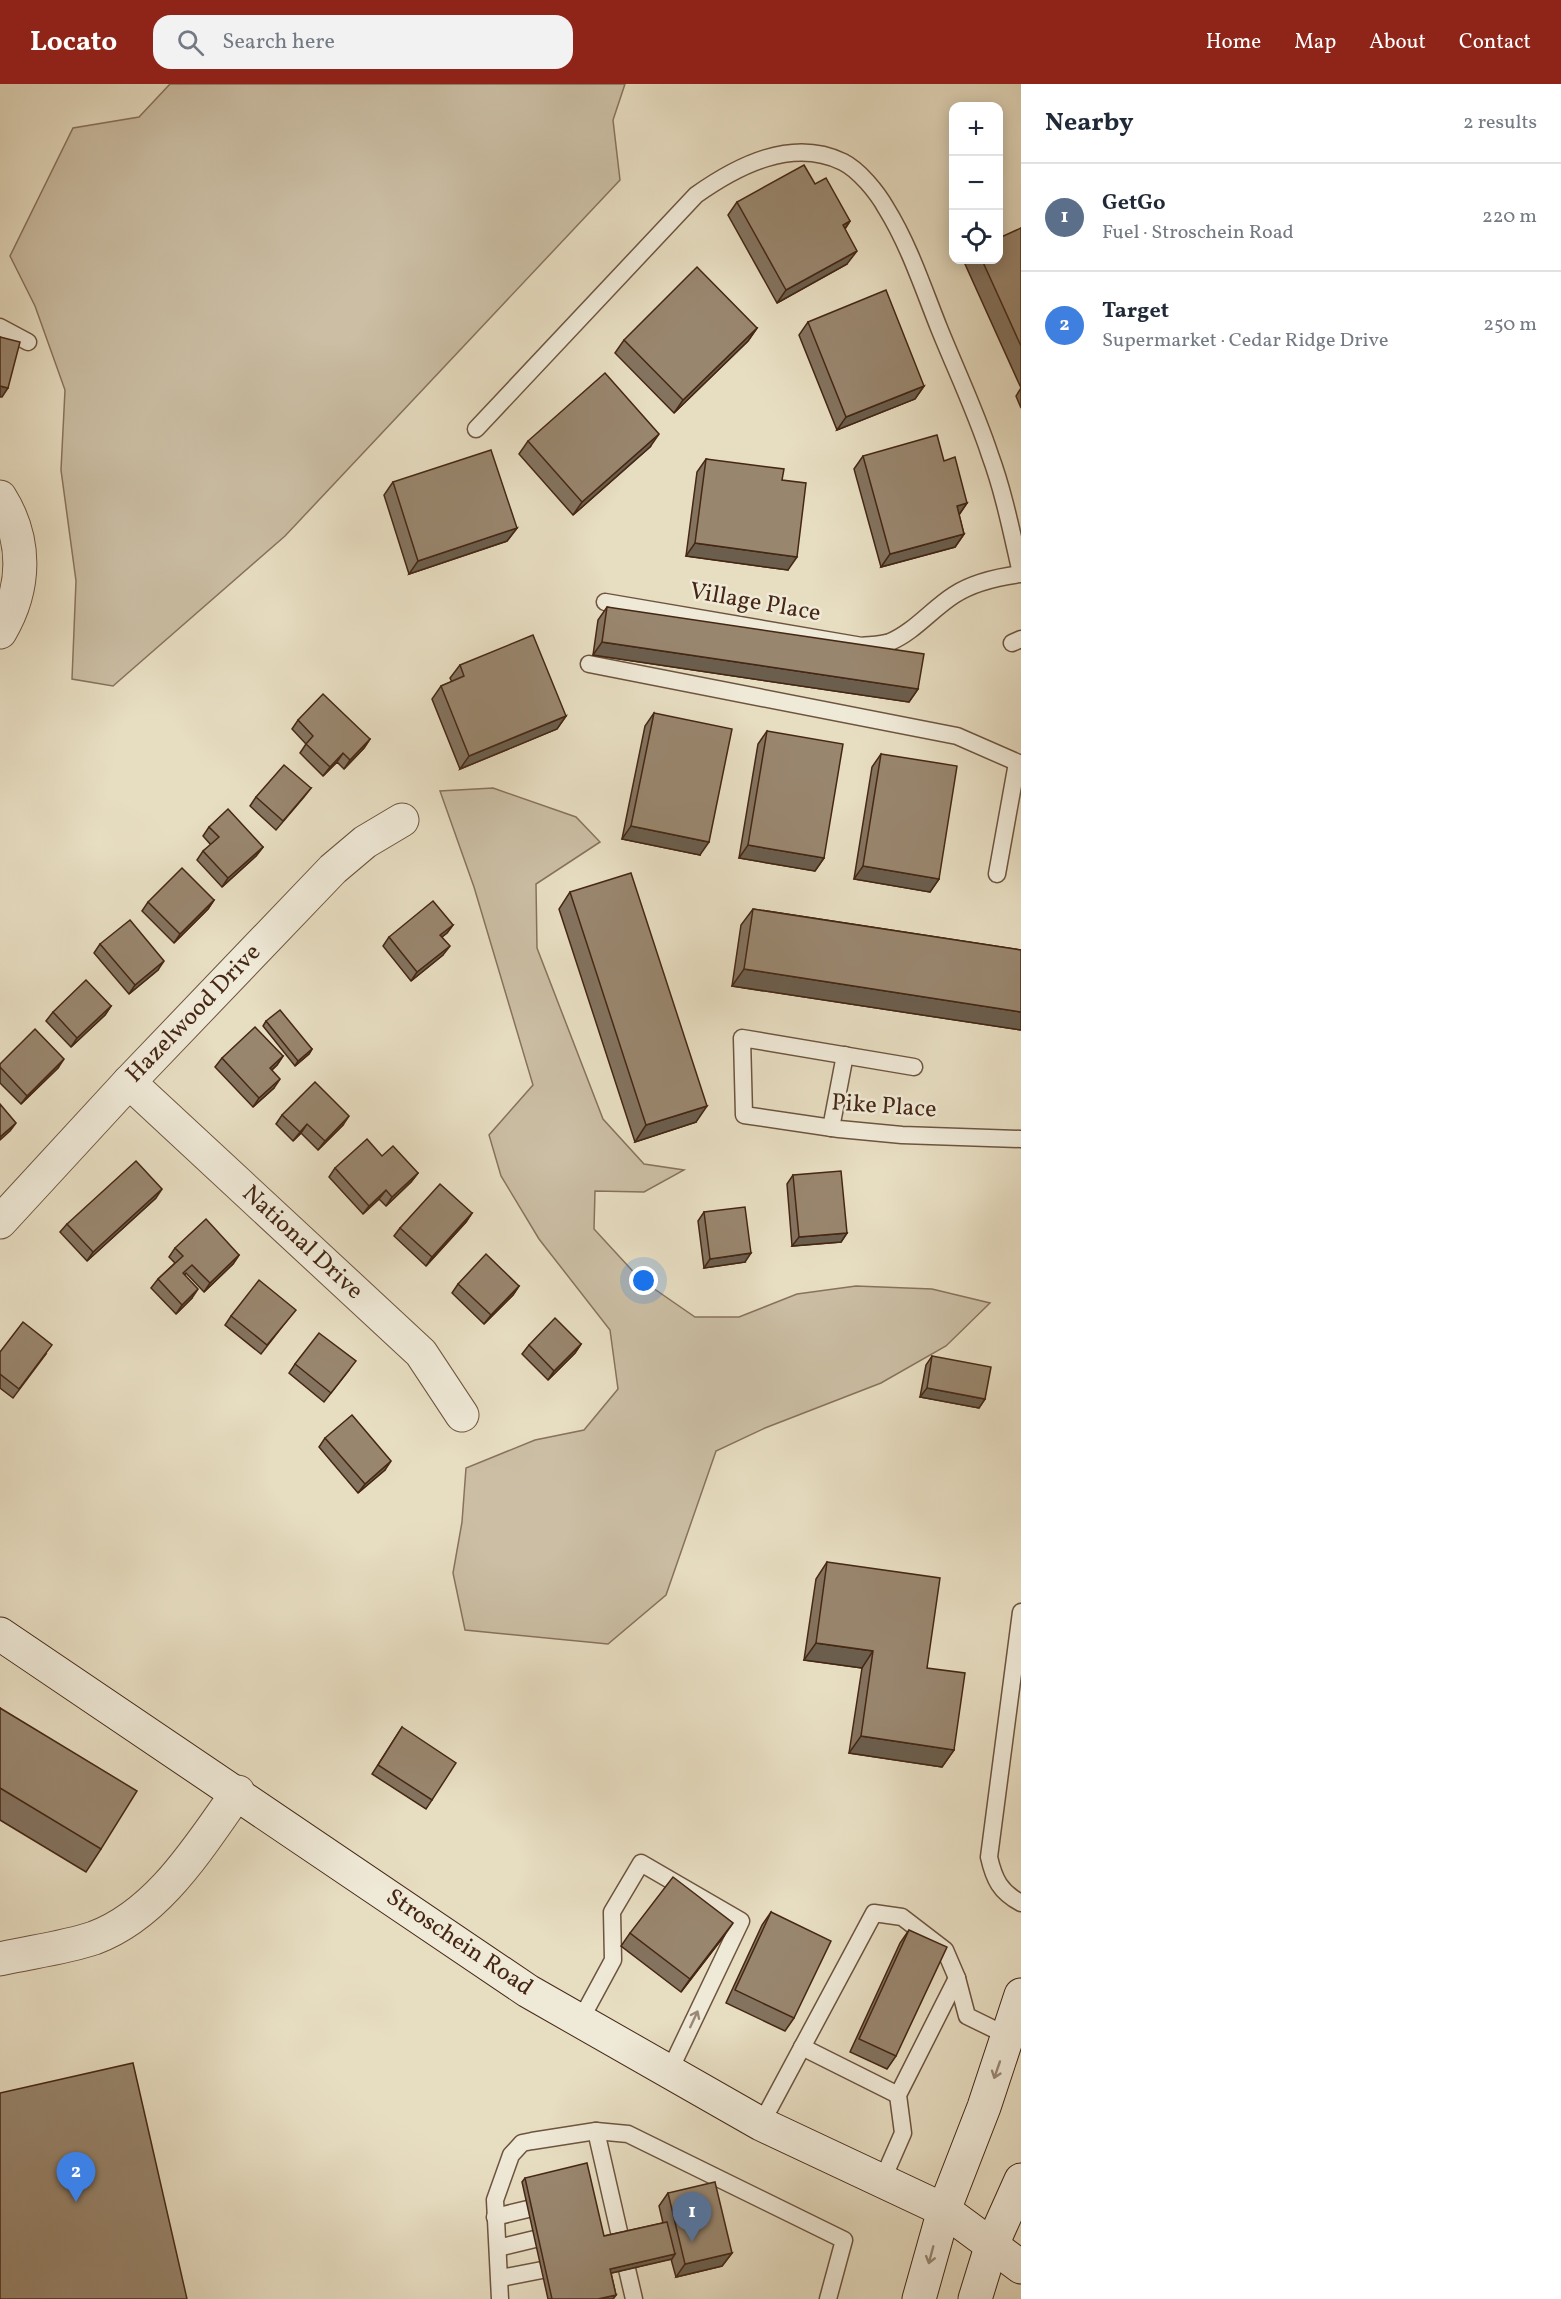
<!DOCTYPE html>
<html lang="en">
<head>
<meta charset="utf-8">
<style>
	:root { --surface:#fff; --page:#f2f2f3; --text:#1f2937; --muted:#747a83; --line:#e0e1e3; --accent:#8f2418 }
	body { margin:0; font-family:Vollkorn,serif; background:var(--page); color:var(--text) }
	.controls { position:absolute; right:18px; top:18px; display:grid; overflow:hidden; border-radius:12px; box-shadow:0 3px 15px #0003 }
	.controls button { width:54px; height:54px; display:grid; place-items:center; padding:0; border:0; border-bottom:2px solid var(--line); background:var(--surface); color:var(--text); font:30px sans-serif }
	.you { position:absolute; left:644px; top:1197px; width:21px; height:21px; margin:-15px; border:4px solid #fff; border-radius:50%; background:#1a73e8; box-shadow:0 0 0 9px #1a73e833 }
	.badge { display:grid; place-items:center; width:39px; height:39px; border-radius:50%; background:var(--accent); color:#fff; font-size:20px; font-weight:700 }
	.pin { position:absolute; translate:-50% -50px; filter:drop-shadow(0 2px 3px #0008) }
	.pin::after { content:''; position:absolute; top:32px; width:21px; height:18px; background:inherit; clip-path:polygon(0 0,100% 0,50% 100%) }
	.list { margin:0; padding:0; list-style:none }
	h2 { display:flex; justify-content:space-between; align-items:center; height:78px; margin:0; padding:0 24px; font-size:26px }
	h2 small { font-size:20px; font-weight:400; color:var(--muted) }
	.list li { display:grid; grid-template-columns:39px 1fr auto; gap:18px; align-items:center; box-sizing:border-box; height:108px; padding:0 24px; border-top:2px solid var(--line) }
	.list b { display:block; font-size:22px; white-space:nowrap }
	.list p { margin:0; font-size:20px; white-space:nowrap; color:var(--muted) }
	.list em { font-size:20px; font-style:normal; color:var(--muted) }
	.icon { flex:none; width:33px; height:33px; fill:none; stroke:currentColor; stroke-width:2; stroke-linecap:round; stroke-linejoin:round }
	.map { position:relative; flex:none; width:1021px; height:2215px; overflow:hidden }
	header { display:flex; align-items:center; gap:36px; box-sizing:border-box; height:84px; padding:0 30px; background:var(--accent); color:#fff }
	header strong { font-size:28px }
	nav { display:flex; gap:33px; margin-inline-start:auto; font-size:21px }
	.search { width:420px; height:54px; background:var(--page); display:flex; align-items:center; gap:15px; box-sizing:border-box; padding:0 21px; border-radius:18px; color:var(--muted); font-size:22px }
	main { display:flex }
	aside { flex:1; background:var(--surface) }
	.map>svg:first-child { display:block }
	.green { fill:#cbbea4; stroke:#88725c; stroke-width:1.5 }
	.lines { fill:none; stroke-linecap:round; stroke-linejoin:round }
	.lane-casing { stroke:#6e543f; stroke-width:19 }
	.street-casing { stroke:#6e543f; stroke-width:35 }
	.secondary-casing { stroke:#452714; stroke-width:35 }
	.lane { stroke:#efe9d7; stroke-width:16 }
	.street { stroke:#efe9d7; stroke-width:33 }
	.secondary { stroke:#efe9d7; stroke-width:33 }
	.wall { fill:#84735f; stroke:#452714; stroke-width:1.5 }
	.shaded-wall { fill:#6b5e4d; stroke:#452714; stroke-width:1.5 }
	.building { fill:#99866e; stroke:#452714; stroke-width:1.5 }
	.oneway { stroke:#9a8876 }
	.labels { text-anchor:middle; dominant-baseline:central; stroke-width:5; stroke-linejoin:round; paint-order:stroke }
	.street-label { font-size:24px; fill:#452714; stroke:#efe9d7 }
</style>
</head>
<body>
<header>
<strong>Locato</strong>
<div class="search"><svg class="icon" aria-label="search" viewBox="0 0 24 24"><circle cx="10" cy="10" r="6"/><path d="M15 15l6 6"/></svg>Search here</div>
<nav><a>Home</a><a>Map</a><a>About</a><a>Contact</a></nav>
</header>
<main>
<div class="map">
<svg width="1021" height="2215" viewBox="0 0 1021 2215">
	<rect width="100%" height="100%" fill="#e7ddc1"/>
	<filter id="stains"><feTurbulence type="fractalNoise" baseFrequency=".00333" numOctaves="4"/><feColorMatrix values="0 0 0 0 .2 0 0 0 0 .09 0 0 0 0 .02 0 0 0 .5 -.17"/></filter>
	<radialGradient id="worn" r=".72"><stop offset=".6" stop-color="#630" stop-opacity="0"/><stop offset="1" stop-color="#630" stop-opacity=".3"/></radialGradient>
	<g class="green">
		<path d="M170,0H625L613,36L620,96L285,452L113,602L72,595L76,497L61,386L65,306L35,222L10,172L73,44L139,33Z"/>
		<path d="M493,704L576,733L600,758L536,800L537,864L603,1035L644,1080L684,1086L644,1108L595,1107L594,1145L640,1195L695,1233H739L797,1210L856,1202L932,1205L990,1219L946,1262L881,1299L765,1344L716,1367L666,1511L608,1560L465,1546L453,1489L462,1438L466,1384L535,1356L584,1346L618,1305L610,1246L539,1155L501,1092L489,1051L533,1001L474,803L440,707Z"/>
	</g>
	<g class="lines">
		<g class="lane-casing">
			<g id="lane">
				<path d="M0,243L28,258"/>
				<path d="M476,345L696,111C737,82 792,53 843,78C859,86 877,108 886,124C909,161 923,204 939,244C956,286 976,328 990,371C1004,409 1012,450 1021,489"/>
				<path d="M605,518L862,562C871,561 882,561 890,558C914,548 932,525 954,511C974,498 998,493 1021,490"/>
				<path d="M1012,559L1021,555"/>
				<path d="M589,580L957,652L1021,680"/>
				<path d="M997,790L1017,679"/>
				<path d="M914,983L742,954L744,1031L839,1045L902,1051L1021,1055"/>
				<path d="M831,1044L845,971"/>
				<path d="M1021,1528L989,1773C994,1795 1000,1808 1021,1819"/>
				<path d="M580,1937L613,1876L612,1828L641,1779L741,1837L669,1988"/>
				<path d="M802,1963L898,2011"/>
				<path d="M761,2040L874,1829L902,1833L945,1866L957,1894L967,1932L1008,1952"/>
				<path d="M596,2047L620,2152"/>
				<path d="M882,2097L903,2049L898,2011L957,1894"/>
				<path d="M495,2133L528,2125"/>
				<path d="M498,2164L535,2155"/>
				<path d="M627,2185L634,2215"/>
				<path d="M501,2194L542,2186"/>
				<path d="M500,2215L495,2116L511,2071L522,2059L532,2057L596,2047L628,2050L844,2156L828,2215"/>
			</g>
		</g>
		<g class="street-casing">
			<g id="street">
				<path d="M0,413C27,456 26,504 0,548"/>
				<path d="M129,998L421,1269L462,1331"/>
				<path d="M0,1138L129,998L333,785L365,758L402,736"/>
				<path d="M0,1875C31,1868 64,1864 94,1854C159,1830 200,1761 238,1708"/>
			</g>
		</g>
		<g class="secondary-casing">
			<g id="secondary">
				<path d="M0,1550L528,1907L761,2040L944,2126L1021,2183"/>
				<path d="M919,2215L944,2126L984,2023L1021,1911"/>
				<path d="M975,2215L991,2163L1021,2096"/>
			</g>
		</g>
		<use href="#lane" class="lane"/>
		<use href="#street" class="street"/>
		<use href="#secondary" class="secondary"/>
	</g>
	<g class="wall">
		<path d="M815,100L850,137L845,145L847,180L777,219L728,131L737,118Z"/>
		<path d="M1021,144V304L965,180L968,176H999Z"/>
		<path d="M808,238L924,302L915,315L837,346L799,251Z"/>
		<path d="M757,244L748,257L674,329L615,269L624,256Z"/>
		<path d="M1021,304V324L1016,312Z"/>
		<path d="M528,357L650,363L573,431L519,370Z"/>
		<path d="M863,372L944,377L967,419L959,431L964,450L955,463L881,483L854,385Z"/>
		<path d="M706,375L782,396L788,486L686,472L697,388Z"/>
		<path d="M393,398L517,444L507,457L409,490L384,411Z"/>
		<path d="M607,523L918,605L909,618L593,571L598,536Z"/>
		<path d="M460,581L566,632L557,645L460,685L432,615L441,602L452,598L450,594Z"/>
		<path d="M654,629L700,771L622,755L645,642Z"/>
		<path d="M298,636L370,655L364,664L344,685L337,678L323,692L300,669L306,660L292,645Z"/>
		<path d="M767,647L824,774L815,787L739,774L758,660Z"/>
		<path d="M881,670L939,795L930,808L854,795L872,683Z"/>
		<path d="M311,704L304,713L276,746L250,722L256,713Z"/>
		<path d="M209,743L263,763L256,772L222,803L197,776L203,767L211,761L203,752Z"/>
		<path d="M570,808L696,1038L635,1058L559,825Z"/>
		<path d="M214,816L208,825L174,859L142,827L148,818Z"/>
		<path d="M753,825L1021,866V946L732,902L741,841Z"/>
		<path d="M453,841L447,849L442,853L443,871L411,897L383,862L389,853Z"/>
		<path d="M100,860L158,886L129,910L94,869Z"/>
		<path d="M111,922L105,931L71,963L46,937L53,928Z"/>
		<path d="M266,937L312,965L309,970L295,982L263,942Z"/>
		<path d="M283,972L277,981L272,986L274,1004L253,1023L215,983L222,974Z"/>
		<path d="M0,980L58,984L21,1020L0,999Z"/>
		<path d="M282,1031L343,1041L318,1066L301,1049L293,1057L276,1040Z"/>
		<path d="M382,1072L418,1089L411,1098L386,1122L379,1115L363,1130L329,1093L335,1084Z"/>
		<path d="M793,1091L847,1149L841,1158L792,1162L787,1100Z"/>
		<path d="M156,1114L87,1177L60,1148L67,1140Z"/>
		<path d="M704,1128L745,1178L704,1184L698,1137Z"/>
		<path d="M472,1129L466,1138L426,1182L394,1152L400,1144Z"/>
		<path d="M175,1164L239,1171L233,1180L204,1208L186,1189L185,1190L192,1214L176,1230L151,1204L158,1195L175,1179L169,1173Z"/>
		<path d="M458,1200L519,1202L513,1211L484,1240L452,1209Z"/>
		<path d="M231,1232L289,1234L261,1270L225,1241Z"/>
		<path d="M581,1260L575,1269L548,1296L522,1270L529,1261Z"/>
		<path d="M0,1268L46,1270L13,1314L0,1304Z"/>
		<path d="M932,1272L985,1315L979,1324L920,1313L926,1281Z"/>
		<path d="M295,1280L349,1286L324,1318L289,1289Z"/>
		<path d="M325,1354L385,1386L358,1409L319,1363Z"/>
		<path d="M827,1478L927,1584L954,1666L942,1683L849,1669L862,1584L804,1576L816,1495Z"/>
		<path d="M0,1624L101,1765L86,1788L0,1736Z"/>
		<path d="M402,1643L432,1716L426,1725L372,1690Z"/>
		<path d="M771,1828L794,1934L785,1947L726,1919L762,1841Z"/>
		<path d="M909,1846L896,1972L887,1985L850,1968L900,1859Z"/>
		<path d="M630,1849L724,1852L681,1908L621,1862Z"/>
		<path d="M525,2094L604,2152L663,2139L659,2122L668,2109L732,2169L722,2182L676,2193L671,2175L611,2189L616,2211L613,2215H548L522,2098Z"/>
	</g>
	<g class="shaded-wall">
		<path d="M850,137L841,150L843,141Z"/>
		<path d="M857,167L847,180L777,219L786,206Z"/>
		<path d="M757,244L748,257L674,329L683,316Z"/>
		<path d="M0,302L8,304L2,313H0Z"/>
		<path d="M924,302L915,315L837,346L846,333Z"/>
		<path d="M659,350L650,363L573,431L582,418Z"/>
		<path d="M967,419L958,432L957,422Z"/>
		<path d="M517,444L507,457L409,490L418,477Z"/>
		<path d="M964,450L955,463L881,483L890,470Z"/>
		<path d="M695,459L797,473L788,486L686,472Z"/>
		<path d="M602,558L918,605L909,618L593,571Z"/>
		<path d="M566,632L557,645L460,685L469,672Z"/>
		<path d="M370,655L364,664L344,685L350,676Z"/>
		<path d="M343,669L337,678L323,692L330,683Z"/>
		<path d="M631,742L709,758L700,771L622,755Z"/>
		<path d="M748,761L824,774L815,787L739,774Z"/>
		<path d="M263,763L256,772L222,803L228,794Z"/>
		<path d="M863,782L939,795L930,808L854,795Z"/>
		<path d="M214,816L208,825L174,859L180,850Z"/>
		<path d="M453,841L447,849L434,859L440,851Z"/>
		<path d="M450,862L443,871L411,897L417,888Z"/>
		<path d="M164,877L158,886L129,910L135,901Z"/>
		<path d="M744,885L1021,928V946L732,902Z"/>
		<path d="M111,922L105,931L71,963L77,954Z"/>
		<path d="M312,965L309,970L295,982L298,977Z"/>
		<path d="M283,972L277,981L264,993L270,984Z"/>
		<path d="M64,975L58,984L21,1020L27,1012Z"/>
		<path d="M280,995L274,1004L253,1023L259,1014Z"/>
		<path d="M707,1022L696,1038L635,1058L646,1041Z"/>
		<path d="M349,1032L343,1041L318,1066L325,1057Z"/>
		<path d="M16,1039L10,1047L0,1056V1053Z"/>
		<path d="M307,1040L301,1049L293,1057L300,1048Z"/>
		<path d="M418,1089L411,1098L386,1122L392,1113Z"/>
		<path d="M162,1105L156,1114L87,1177L93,1168Z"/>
		<path d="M386,1106L379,1115L363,1130L369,1122Z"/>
		<path d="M472,1129L466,1138L426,1182L432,1173Z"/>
		<path d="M847,1149L841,1158L792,1162L799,1153Z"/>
		<path d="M751,1169L745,1178L704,1184L710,1175Z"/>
		<path d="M239,1171L233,1180L204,1208L210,1199Z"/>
		<path d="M519,1202L513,1211L484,1240L491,1231Z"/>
		<path d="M198,1205L192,1214L176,1230L182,1221Z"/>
		<path d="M581,1260L575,1269L548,1296L554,1287Z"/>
		<path d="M927,1304L985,1315L979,1324L920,1313Z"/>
		<path d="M391,1377L385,1386L358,1409L365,1400Z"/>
		<path d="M816,1559L873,1567L862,1584L804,1576Z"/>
		<path d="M861,1652L954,1666L942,1683L849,1669Z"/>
		<path d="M733,1839L724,1852L681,1908L690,1895Z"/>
		<path d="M732,2169L722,2182L676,2193L685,2180Z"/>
		<path d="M675,2170L672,2175L607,2190L610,2185Z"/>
		<path d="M616,2211L613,2215H598Z"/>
	</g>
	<g class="building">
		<path d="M804,81L815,100L826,94L850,137L843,141L857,167L786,206L737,118Z"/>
		<path d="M1021,144V262L982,176H999V154Z"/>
		<path d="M697,183L757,244L683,316L624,256Z"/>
		<path d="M886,206L924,302L846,333L808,238Z"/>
		<path d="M0,253L20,258L8,304L0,302Z"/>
		<path d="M605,289L659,350L582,418L528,357Z"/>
		<path d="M937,351L944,377L955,373L967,419L957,422L964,450L890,470L863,372Z"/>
		<path d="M491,366L517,444L418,477L393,398Z"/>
		<path d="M706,375L784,385L782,396L806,399L797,473L695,459Z"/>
		<path d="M607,523L924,570L918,605L602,558Z"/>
		<path d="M533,551L566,632L469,672L441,602L464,592L460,581Z"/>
		<path d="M323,610L370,655L350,676L343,669L330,683L306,660L313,652L298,636Z"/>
		<path d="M654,629L732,645L709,758L631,742Z"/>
		<path d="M767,647L843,660L824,774L748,761Z"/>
		<path d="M881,670L957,682L939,795L863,782Z"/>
		<path d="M284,681L311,704L283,737L256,713Z"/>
		<path d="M228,725L263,763L228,794L203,767L219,753L209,743Z"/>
		<path d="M182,784L214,816L180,850L148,818Z"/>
		<path d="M631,789L707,1022L646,1041L570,808Z"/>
		<path d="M433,817L453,841L440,851L450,862L417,888L389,853Z"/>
		<path d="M753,825L1021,866V928L744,885Z"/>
		<path d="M130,836L164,877L135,901L100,860Z"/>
		<path d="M86,896L111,922L77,954L53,928Z"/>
		<path d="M280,926L312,965L298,977L266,937Z"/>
		<path d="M255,943L283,972L270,984L280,995L259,1014L222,974Z"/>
		<path d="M35,945L64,975L27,1012L0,983V980Z"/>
		<path d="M315,998L349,1032L325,1057L307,1040L300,1048L282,1031Z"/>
		<path d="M0,1020L16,1039L0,1053Z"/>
		<path d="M367,1055L382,1072L393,1062L418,1089L392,1113L386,1106L369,1122L335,1084Z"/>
		<path d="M136,1077L162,1105L93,1168L67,1140Z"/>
		<path d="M841,1087L847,1149L799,1153L793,1091Z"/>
		<path d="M440,1100L472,1129L432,1173L400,1144Z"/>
		<path d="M745,1123L751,1169L710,1175L704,1128Z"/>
		<path d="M206,1135L239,1171L210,1199L192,1181L183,1189L198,1205L182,1221L158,1195L183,1172L175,1164Z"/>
		<path d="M486,1170L519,1202L491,1231L458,1200Z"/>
		<path d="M259,1196L296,1226L267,1261L231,1232Z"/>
		<path d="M555,1234L581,1260L554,1287L529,1261Z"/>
		<path d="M23,1238L52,1261L19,1305L0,1290V1268Z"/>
		<path d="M319,1249L356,1277L331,1309L295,1280Z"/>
		<path d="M932,1272L991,1283L985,1315L927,1304Z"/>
		<path d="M352,1331L391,1377L365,1400L325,1354Z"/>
		<path d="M827,1478L940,1494L927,1584L965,1589L954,1666L861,1652L873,1567L816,1559Z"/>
		<path d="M0,1624L137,1707L101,1765L0,1704Z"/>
		<path d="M402,1643L456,1679L432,1716L378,1681Z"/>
		<path d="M673,1793L733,1839L690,1895L630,1849Z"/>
		<path d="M771,1828L831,1857L794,1934L735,1906Z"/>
		<path d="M909,1846L947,1863L896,1972L859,1955Z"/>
		<path d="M133,1979L187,2215H0V2009Z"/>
		<path d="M587,2079L604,2152L667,2138L675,2170L610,2185L616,2211L598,2215H552L525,2094Z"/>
		<path d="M715,2098L732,2169L685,2180L668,2109Z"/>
	</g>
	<defs><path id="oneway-shaft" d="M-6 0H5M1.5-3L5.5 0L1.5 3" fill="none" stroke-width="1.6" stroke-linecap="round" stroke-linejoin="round" transform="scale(1.5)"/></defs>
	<g class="oneway">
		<use href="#oneway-shaft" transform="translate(694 1935) rotate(-65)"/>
		<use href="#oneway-shaft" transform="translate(997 1986) rotate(109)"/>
		<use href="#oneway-shaft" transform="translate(931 2171) rotate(105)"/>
	</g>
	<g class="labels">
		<g class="street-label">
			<text transform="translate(755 519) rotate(10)">Village Place</text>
			<text transform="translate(194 930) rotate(-46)">Hazelwood Drive</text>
			<text transform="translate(884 1023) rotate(4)">Pike Place</text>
			<text transform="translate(302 1159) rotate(43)">National Drive</text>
			<text transform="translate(459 1859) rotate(34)">Stroschein Road</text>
		</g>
	</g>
	<rect width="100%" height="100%" filter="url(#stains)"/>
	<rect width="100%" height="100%" fill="url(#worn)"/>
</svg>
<div class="controls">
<button>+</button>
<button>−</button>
<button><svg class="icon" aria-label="locate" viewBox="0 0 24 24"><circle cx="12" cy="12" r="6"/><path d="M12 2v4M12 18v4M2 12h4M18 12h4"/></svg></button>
</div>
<div class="you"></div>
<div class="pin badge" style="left:692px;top:2158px;background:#5c6f8a">1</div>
<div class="pin badge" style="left:76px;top:2118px;background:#3f7fe0">2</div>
</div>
<aside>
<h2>Nearby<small>2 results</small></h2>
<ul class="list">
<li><span class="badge" style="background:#5c6f8a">1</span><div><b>GetGo</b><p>Fuel · Stroschein Road</p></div><em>220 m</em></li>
<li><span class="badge" style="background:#3f7fe0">2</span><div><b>Target</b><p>Supermarket · Cedar Ridge Drive</p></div><em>250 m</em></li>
</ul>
</aside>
</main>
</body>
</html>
